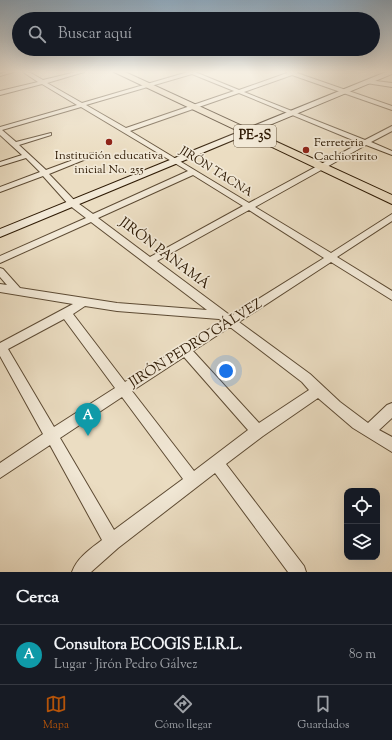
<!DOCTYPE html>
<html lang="es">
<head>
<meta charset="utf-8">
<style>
	:root { --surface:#171b24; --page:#20242c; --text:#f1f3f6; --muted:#9ea1a6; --line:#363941; --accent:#b45309 }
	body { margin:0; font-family:"Sorts Mill Goudy",serif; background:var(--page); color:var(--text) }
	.controls { position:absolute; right:12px; bottom:12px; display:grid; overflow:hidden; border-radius:8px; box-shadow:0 4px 16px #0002 }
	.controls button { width:36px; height:36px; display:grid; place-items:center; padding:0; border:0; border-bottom:1px solid var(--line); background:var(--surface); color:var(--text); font:20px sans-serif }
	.you { position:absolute; left:226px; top:371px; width:14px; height:14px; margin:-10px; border:3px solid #fff; border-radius:50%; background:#1a73e8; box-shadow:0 0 0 6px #1a73e833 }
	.badge { display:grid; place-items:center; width:26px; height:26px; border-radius:50%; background:var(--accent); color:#fff; font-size:13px; font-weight:700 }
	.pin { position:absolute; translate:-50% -33px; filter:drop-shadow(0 1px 2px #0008) }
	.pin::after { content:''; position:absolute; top:21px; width:14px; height:12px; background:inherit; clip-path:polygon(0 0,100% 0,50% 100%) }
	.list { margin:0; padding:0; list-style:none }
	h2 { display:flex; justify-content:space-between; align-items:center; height:52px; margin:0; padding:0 16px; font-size:17px }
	h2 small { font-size:13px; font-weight:400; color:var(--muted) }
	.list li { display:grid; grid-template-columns:26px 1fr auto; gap:12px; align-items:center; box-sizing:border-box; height:60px; padding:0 16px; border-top:1px solid var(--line) }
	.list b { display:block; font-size:15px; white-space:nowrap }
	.list p { margin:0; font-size:13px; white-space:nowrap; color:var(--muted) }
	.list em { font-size:13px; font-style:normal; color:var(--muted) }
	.icon { flex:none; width:22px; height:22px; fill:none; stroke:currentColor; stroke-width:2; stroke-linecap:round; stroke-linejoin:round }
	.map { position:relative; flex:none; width:392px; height:572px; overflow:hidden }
	.search { position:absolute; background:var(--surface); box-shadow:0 4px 16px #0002; left:12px; right:12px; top:12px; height:44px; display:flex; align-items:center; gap:10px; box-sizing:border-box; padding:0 14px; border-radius:22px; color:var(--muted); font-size:15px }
	.sheet { height:112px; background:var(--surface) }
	nav { display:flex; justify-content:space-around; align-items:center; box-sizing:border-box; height:56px; border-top:1px solid var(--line); background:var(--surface); font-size:11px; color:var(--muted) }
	nav a { display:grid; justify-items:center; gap:2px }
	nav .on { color:var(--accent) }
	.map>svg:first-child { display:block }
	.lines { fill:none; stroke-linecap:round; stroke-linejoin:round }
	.street-casing { stroke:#5d4b34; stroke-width:2 }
	.secondary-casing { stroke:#2e1a04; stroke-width:2 }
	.highway-casing { stroke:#2e1a04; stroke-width:2 }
	.street { fill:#f2e9d7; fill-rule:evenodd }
	.secondary { fill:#f2e9d7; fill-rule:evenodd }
	.highway { fill:#ebddc2; fill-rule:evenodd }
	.poi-dot { fill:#8f2418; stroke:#f2e9d7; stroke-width:1.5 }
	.labels { text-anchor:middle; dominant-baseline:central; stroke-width:3.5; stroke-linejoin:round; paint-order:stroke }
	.far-poi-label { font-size:12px; fill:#2e1a04; stroke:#f2e9d7; text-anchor:start }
	.far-street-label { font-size:12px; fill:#2e1a04; stroke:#f2e9d7 }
	.shield { fill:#f2e9d7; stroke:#695843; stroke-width:1 }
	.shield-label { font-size:13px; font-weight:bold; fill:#2e1a04 }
	.street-label { font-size:14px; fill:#2e1a04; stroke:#f2e9d7 }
</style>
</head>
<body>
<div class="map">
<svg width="392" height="572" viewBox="0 0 392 572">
	<rect width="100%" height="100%" fill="#ebddc2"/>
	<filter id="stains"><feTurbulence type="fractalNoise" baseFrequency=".005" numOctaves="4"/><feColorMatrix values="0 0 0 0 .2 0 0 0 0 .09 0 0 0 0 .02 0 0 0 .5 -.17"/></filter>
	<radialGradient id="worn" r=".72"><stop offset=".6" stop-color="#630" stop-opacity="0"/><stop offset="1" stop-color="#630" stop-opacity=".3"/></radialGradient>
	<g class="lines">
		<g class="street-casing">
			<g id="street">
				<path d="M6,72H14L0,76V74Z"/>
				<path d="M23,72H29L43,80L76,72H84L47,83L82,103L188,72H195L239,90L287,73L286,72H298L297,73L392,106V110L292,75L244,92L365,140L392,126V131L371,142L392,151V155L366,145L255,207L331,253L392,214V221L337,257L392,291V300L331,262L239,322L310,374L340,402L368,423L387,405L392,403V418L379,430L392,437V452L353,428L318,398L263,436L226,464L304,566L306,572H288L215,473L118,548L91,572H72C77,558 90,549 102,540L50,445L0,478V463L43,434L0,356V343L73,304L0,292V284L7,285L0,277V268L3,269L20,288L117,303L207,310L91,222L0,263V256L86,218L69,205L43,176L0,192V187L40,172L26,158L0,166V162L22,155L0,135V127L77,105L42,84L0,95V91L38,82ZM192,74L234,91L126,128L86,105ZM239,93L360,143L249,203L130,131ZM81,107L188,171L93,214L75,201L49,174L96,155V153H92L46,170L19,145L51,135V133L16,142L2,130ZM193,175L243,206L150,257L98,218ZM249,210L324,258L231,316L157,261ZM85,306L117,311L219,319L222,321L125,382L73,314ZM64,319L115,388L54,427L8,349ZM230,327L302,382L309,390L259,423L193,351ZM184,357L248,430L194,471L132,391ZM122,397L183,479L114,530L60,438Z"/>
				<path d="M368,80L392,83V87L366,83V81Z"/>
			</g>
		</g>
		<g class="secondary-casing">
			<path id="secondary" d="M386,72H392V74L0,237V229Z"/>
		</g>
		<g class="highway-casing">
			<path id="highway" d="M114,72H125L392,195V204Z"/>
		</g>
		<use href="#street" class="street"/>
		<use href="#secondary" class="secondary"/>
		<use href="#highway" class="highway"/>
	</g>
	<linearGradient id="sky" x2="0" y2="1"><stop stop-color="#8faabf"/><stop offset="0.47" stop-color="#f6f0e4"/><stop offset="1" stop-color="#f6f0e4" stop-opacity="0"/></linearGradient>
	<rect width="392" height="152" fill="url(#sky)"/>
	<g class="poi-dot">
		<circle cx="109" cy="142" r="4"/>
		<circle cx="306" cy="150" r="4"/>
	</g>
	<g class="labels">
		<g class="far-poi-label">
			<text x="314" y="143">Ferreteria<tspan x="314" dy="14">Cachioririto</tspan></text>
			<text x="109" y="156" text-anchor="middle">Institución educativa<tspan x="109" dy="14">inicial No. 255</tspan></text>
		</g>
		<g class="far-street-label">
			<text transform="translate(216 172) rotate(32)">JIRÓN TACNA</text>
		</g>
		<rect class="shield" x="234" y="125" width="42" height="22" rx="3"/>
		<g class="shield-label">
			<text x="255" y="136">PE-3S</text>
		</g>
		<g class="street-label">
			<text transform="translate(164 254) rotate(37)">JIRÓN PANAMÁ</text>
			<text transform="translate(196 344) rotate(-32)">JIRÓN PEDRO GÁLVEZ</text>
		</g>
	</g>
	<rect width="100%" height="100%" filter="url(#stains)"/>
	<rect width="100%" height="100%" fill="url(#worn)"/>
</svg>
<div class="controls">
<button><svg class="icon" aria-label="locate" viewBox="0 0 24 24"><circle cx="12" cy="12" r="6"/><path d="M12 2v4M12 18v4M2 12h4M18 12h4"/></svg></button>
<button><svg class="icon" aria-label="layers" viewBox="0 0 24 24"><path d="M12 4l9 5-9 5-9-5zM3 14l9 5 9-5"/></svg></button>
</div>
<div class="you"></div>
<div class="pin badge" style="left:88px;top:436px;background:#0f9aa8">A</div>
<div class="search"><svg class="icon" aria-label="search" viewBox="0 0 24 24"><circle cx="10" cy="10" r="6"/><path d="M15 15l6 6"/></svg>Buscar aquí</div>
</div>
<section class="sheet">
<h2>Cerca<small></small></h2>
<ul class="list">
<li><span class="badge" style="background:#0f9aa8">A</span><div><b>Consultora ECOGIS E.I.R.L.</b><p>Lugar · Jirón Pedro Gálvez</p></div><em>80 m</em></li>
</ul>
</section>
<nav>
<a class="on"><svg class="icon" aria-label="map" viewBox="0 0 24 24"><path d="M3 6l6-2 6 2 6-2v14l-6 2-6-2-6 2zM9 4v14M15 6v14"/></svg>Mapa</a>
<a><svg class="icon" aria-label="directions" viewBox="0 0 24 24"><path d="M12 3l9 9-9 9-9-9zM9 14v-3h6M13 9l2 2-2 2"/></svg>Cómo llegar</a>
<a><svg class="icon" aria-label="saved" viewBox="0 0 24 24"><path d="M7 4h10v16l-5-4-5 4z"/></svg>Guardados</a>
</nav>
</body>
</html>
